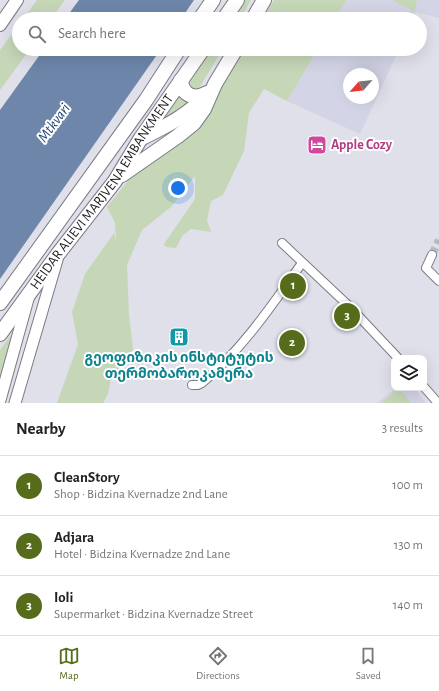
<!DOCTYPE html>
<html lang="en">
<head>
<meta charset="utf-8">
<style>
	:root { --surface:#fff; --page:#f6f6f6; --text:#222; --muted:#767676; --line:#e0e0e0; --accent:#566c1b }
	body { margin:0; font-family:"Alegreya Sans","Noto Sans Georgian",sans-serif; background:var(--page); color:var(--text) }
	.controls { position:absolute; right:12px; bottom:12px; display:grid; overflow:hidden; border-radius:8px; box-shadow:0 4px 16px #0002 }
	.controls button { width:36px; height:36px; display:grid; place-items:center; padding:0; border:0; border-bottom:1px solid var(--line); background:var(--surface); color:var(--text); font:20px sans-serif }
	.compass { position:absolute; left:343px; top:68px; width:36px; height:36px; border-radius:50%; background:var(--surface); box-shadow:0 4px 16px #0002; rotate:243deg }
	.you { position:absolute; left:178px; top:188px; width:14px; height:14px; margin:-10px; border:3px solid #fff; border-radius:50%; background:#1a73e8; box-shadow:0 0 0 6px #1a73e833 }
	.badge { display:grid; place-items:center; width:26px; height:26px; border-radius:50%; background:var(--accent); color:#fff; font-size:13px; font-weight:700 }
	.pin { position:absolute; translate:-50% -50%; border:2px solid #fff; box-shadow:0 1px 4px #0006 }
	.list { margin:0; padding:0; list-style:none }
	h2 { display:flex; justify-content:space-between; align-items:center; height:52px; margin:0; padding:0 16px; font-size:17px }
	h2 small { font-size:13px; font-weight:400; color:var(--muted) }
	.list li { display:grid; grid-template-columns:26px 1fr auto; gap:12px; align-items:center; box-sizing:border-box; height:60px; padding:0 16px; border-top:1px solid var(--line) }
	.list b { display:block; font-size:15px; white-space:nowrap }
	.list p { margin:0; font-size:13px; white-space:nowrap; color:var(--muted) }
	.list em { font-size:13px; font-style:normal; color:var(--muted) }
	.icon { flex:none; width:22px; height:22px; fill:none; stroke:currentColor; stroke-width:2; stroke-linecap:round; stroke-linejoin:round }
	.map { position:relative; flex:none; width:439px; height:403px; overflow:hidden }
	.search { position:absolute; background:var(--surface); box-shadow:0 4px 16px #0002; left:12px; right:12px; top:12px; height:44px; display:flex; align-items:center; gap:10px; box-sizing:border-box; padding:0 14px; border-radius:22px; color:var(--muted); font-size:15px }
	.sheet { height:232px; background:var(--surface) }
	nav { display:flex; justify-content:space-around; align-items:center; box-sizing:border-box; height:56px; border-top:1px solid var(--line); background:var(--surface); font-size:11px; color:var(--muted) }
	nav a { display:grid; justify-items:center; gap:2px }
	nav .on { color:var(--accent) }
	.map>svg:first-child { display:block }
	.built { fill:#d3d4e6; fill-rule:evenodd }
	.green { fill:#c6d7b8 }
	.water { fill:#6d86aa }
	.lines { fill:none; stroke-linecap:round; stroke-linejoin:round }
	.street-tunnel { stroke:#b8b9c2; stroke-width:8; stroke-dasharray:8 4; stroke-linecap:butt }
	.street-casing { stroke:#7b7b85; stroke-width:10 }
	.secondary-casing { stroke:#7b7b85; stroke-width:13 }
	.primary-casing { stroke:#7b7b85; stroke-width:14 }
	.highway-casing { stroke:#7b7b85; stroke-width:16 }
	.street { stroke:#fff; stroke-width:8 }
	.secondary { stroke:#fff; stroke-width:11 }
	.primary { stroke:#fff; stroke-width:12 }
	.highway { stroke:#fff; stroke-width:14 }
	.labels { text-anchor:middle; dominant-baseline:central; stroke-width:4; stroke-linejoin:round; paint-order:stroke }
	.hotel-label { font-size:14px; font-weight:bold; fill:#b23c85; stroke:#fff; text-anchor:start }
	.street-label { font-size:14px; fill:#1d1d21; stroke:#fff }
	.culture-label { font-size:14px; font-weight:bold; fill:#0d838f; stroke:#fff }
	.water-label { font-size:15px; font-style:italic; fill:#214374; stroke:#fff }
</style>
</head>
<body>
<div class="map">
<svg width="439" height="403" viewBox="0 0 439 403">
	<rect width="100%" height="100%" fill="#dfe0ea"/>
	<g class="built">
		<path d="M346,0H392L415,12L417,0H439V18L416,12L412,19H335Z"/>
		<path d="M318,49H399L360,134L287,101ZM349,74H373V98H349Z"/>
		<path d="M396,388H414L426,403H377Z"/>
	</g>
	<g class="green">
		<path d="M37,0H65L51,19H23Z"/>
		<path d="M245,0H251L240,19H232Z"/>
		<path d="M274,0H346L335,19H262Z"/>
		<path d="M392,0H417L415,12Z"/>
		<path d="M19,24V49H30L0,90V50Z"/>
		<path d="M211,49H223L199,88L194,90L190,87V80Z"/>
		<path d="M244,49H318L287,101L264,89L249,113L244,151L223,195L211,201L207,220L211,232L191,229L183,235L176,248L166,247L164,244L195,199V176L171,207L142,230L127,265L129,314L133,349L111,379L108,394L103,403H57L78,344L72,312L85,274L114,233L116,241L115,223L107,207L142,163L165,143L227,75Z"/>
		<path d="M180,88L197,99L153,125Z"/>
		<path d="M16,328L0,386V350Z"/>
		<path d="M399,388L411,403H381Z"/>
	</g>
	<g class="water">
		<path d="M79,0H194L181,19H65Z"/>
		<path d="M44,49H161L0,279V110Z"/>
	</g>
	<g class="lines">
		<path class="street-tunnel" d="M432,255L439,240"/>
		<g class="street-casing">
			<g id="street">
				<path d="M282,243L350,307L398,358"/>
				<path d="M432,255L426,268L439,281"/>
				<path d="M192,385H198L202,383C242,350 272,305 302,263"/>
				<path d="M424,387L438,403"/>
			</g>
		</g>
		<g class="secondary-casing">
			<g id="secondary">
				<path d="M0,400L28,299"/>
				<path d="M15,403L57,260"/>
			</g>
		</g>
		<g class="primary-casing">
			<path id="primary" d="M0,25L17,0"/>
		</g>
		<g class="highway-casing">
			<g id="highway">
				<path d="M200,19L213,0"/>
				<path d="M224,19L237,0"/>
				<path d="M253,19L264,0"/>
				<path d="M181,80C182,96 195,100 207,93"/>
				<path d="M144,137C166,126 189,115 206,95"/>
				<path d="M122,175L178,136L194,123L204,109L215,84L236,49"/>
				<path d="M0,303L146,100L179,49"/>
				<path id="s1" d="M0,334L58,254L115,181L141,138L203,49"/>
			</g>
		</g>
		<use href="#street" class="street"/>
		<use href="#secondary" class="secondary"/>
		<use href="#primary" class="primary"/>
		<use href="#highway" class="highway"/>
	</g>
	<defs>
		<g id="hotel-square" transform="scale(1)"><rect x="-9" y="-9" width="18" height="18" rx="4" fill="#d1479c" stroke="#fff"/><path d="M-6-4.5h1.5V1H6V5H4.5V3h-9V5H-6ZM-4 0a1.8 1.8 0 1 1 3.6 0ZM.5 0V-2.5h3Q6-2.5 6 0Z" fill="#fff"/></g>
		<g id="building-square" transform="scale(1)"><rect x="-9" y="-9" width="18" height="18" rx="4" fill="#0f9aa8" stroke="#fff"/><path d="M-4-6H4V6H1V3H-1V6H-4ZM-2.5-4.3h1.7v1.8h-1.7ZM.8-4.3h1.7v1.8H.8ZM-2.5-1h1.7V.8h-1.7ZM.8-1h1.7V.8H.8Z" fill="#fff"/></g>
	</defs>
	<g fill-rule="evenodd">
		<use href="#hotel-square" x="317" y="145"/>
		<use href="#building-square" x="179" y="337"/>
	</g>
	<g class="labels">
		<g class="hotel-label">
			<text x="331" y="145">Apple Cozy</text>
		</g>
		<g class="street-label">
			<text stroke="none"><textPath href="#s1" startOffset="175">HEIDAR ALIEVI MARJVENA EMBANKMENT</textPath></text>
		</g>
		<g class="culture-label">
			<text x="179" y="358">გეოფიზიკის ინსტიტუტის<tspan x="179" dy="16">თერმობაროკამერა</tspan></text>
		</g>
		<g class="water-label">
			<text transform="translate(54 123) rotate(-54)">Mtkvari</text>
		</g>
	</g>
</svg>
<div class="controls">
<button><svg class="icon" aria-label="layers" viewBox="0 0 24 24"><path d="M12 4l9 5-9 5-9-5zM3 14l9 5 9-5"/></svg></button>
</div>
<svg class="compass" viewBox="-18 -18 36 36"><path d="M0-13l5 13h-10z" fill="#e53935"/><path d="M0 13l5-13h-10z" fill="#767676"/></svg>
<div class="you"></div>
<div class="pin badge" style="left:293px;top:286px">1</div>
<div class="pin badge" style="left:292px;top:343px">2</div>
<div class="pin badge" style="left:347px;top:316px">3</div>
<div class="search"><svg class="icon" aria-label="search" viewBox="0 0 24 24"><circle cx="10" cy="10" r="6"/><path d="M15 15l6 6"/></svg>Search here</div>
</div>
<section class="sheet">
<h2>Nearby<small>3 results</small></h2>
<ul class="list">
<li><span class="badge">1</span><div><b>CleanStory</b><p>Shop · Bidzina Kvernadze 2nd Lane</p></div><em>100 m</em></li>
<li><span class="badge">2</span><div><b>Adjara</b><p>Hotel · Bidzina Kvernadze 2nd Lane</p></div><em>130 m</em></li>
<li><span class="badge">3</span><div><b>Ioli</b><p>Supermarket · Bidzina Kvernadze Street</p></div><em>140 m</em></li>
</ul>
</section>
<nav>
<a class="on"><svg class="icon" aria-label="map" viewBox="0 0 24 24"><path d="M3 6l6-2 6 2 6-2v14l-6 2-6-2-6 2zM9 4v14M15 6v14"/></svg>Map</a>
<a><svg class="icon" aria-label="directions" viewBox="0 0 24 24"><path d="M12 3l9 9-9 9-9-9zM9 14v-3h6M13 9l2 2-2 2"/></svg>Directions</a>
<a><svg class="icon" aria-label="saved" viewBox="0 0 24 24"><path d="M7 4h10v16l-5-4-5 4z"/></svg>Saved</a>
</nav>
</body>
</html>
